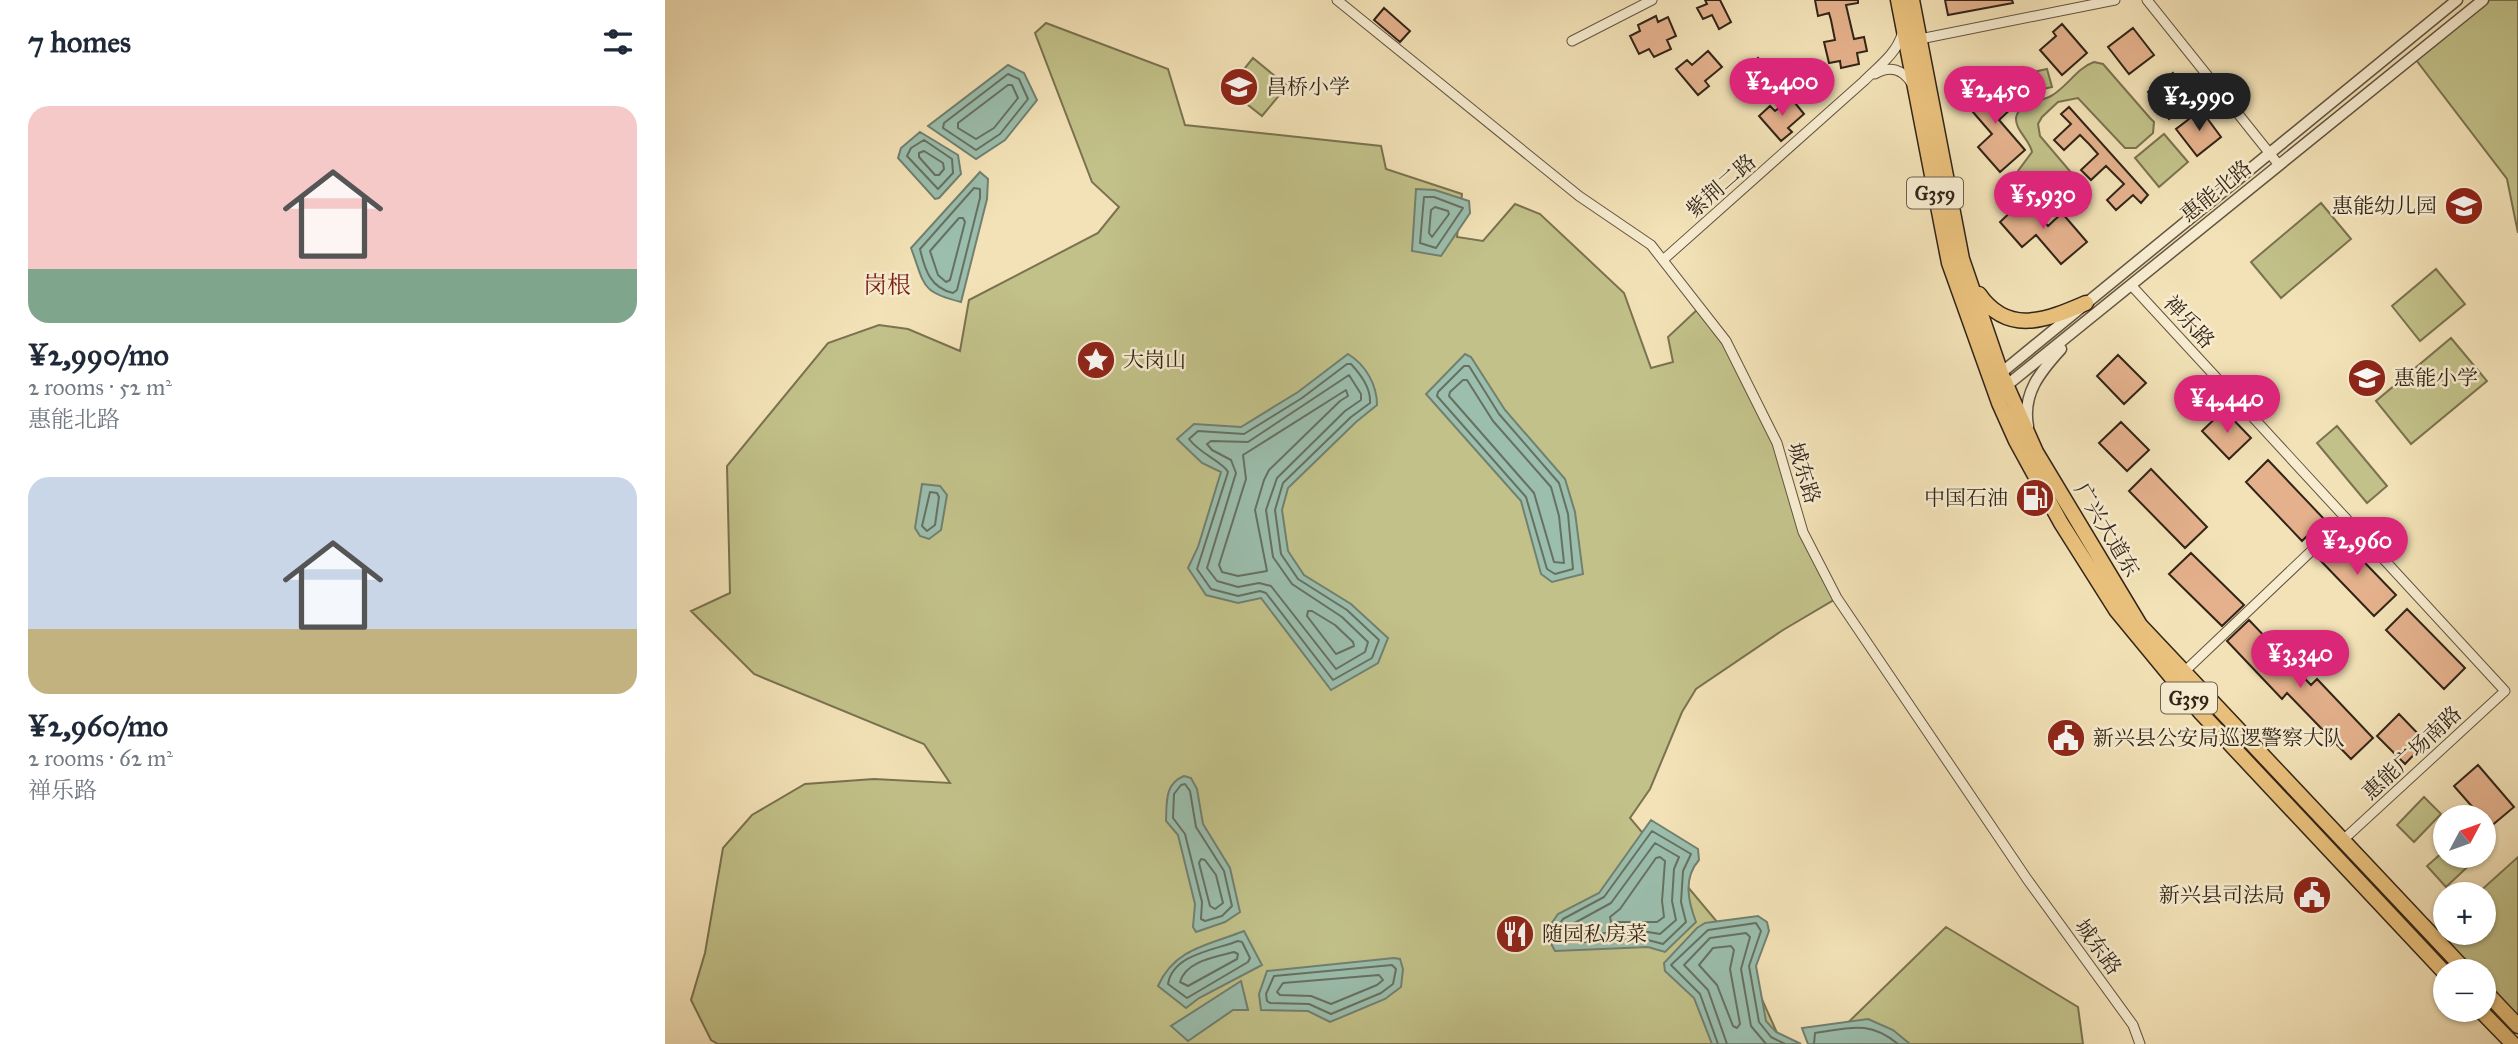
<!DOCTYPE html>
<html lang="en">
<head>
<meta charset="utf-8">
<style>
	body { margin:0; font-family:"IM FELL Great Primer","Noto Serif SC",serif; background:#f2f2f3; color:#1f2937; height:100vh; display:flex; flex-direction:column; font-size:26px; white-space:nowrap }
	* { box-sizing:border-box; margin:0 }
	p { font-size:23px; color:#747a83 }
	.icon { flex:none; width:38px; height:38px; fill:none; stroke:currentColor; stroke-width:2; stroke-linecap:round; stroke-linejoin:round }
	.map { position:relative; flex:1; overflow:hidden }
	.details { display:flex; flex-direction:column; background:#fff; width:665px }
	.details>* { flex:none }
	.needle { width:46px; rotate:49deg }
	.fabs { position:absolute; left:1768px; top:805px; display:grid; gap:14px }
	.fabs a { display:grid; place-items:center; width:63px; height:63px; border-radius:50%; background:#fff; box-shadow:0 2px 5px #0004; font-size:35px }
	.price { position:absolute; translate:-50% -60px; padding:0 16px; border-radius:24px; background:#db2777; color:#fff; font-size:23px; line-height:46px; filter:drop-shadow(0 2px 4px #0008) }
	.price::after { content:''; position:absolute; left:50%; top:42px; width:21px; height:16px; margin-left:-10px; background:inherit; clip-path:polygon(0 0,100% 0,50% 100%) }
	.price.active { background:#222; color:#fff }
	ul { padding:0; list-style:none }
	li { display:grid; align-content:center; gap:14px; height:371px; padding:0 28px }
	li span { display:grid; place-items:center; height:217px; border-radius:21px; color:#555 }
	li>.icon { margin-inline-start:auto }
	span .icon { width:126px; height:126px; fill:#fffc; stroke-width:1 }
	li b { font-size:30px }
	h2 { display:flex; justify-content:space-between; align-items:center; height:84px; padding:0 28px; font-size:30px }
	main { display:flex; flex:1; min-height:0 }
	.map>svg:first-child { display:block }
</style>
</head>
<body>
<main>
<section class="details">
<h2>7 homes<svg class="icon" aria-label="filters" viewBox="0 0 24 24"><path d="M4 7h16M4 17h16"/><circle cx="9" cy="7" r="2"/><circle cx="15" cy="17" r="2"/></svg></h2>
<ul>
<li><span style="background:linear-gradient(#f6c9c9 75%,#7fa58c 0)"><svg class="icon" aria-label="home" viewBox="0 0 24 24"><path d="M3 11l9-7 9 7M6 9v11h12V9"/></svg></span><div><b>¥2,990/mo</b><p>2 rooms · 52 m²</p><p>惠能北路</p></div></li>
<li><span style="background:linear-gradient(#c9d6e8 70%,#c2b280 0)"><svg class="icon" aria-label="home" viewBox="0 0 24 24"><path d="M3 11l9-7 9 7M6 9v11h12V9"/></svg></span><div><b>¥2,960/mo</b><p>2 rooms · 62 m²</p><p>禅乐路</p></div></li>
</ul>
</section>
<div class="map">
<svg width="1853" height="1044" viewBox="0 0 1853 1044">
	<rect width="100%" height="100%" fill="#f3e2b7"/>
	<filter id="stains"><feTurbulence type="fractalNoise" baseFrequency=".00286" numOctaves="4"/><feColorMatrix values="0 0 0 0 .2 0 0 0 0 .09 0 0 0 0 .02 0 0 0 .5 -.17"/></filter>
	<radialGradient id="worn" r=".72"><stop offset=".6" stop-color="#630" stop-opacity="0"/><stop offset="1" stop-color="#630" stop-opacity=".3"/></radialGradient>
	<path fill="#c2c189" stroke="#7a7250" stroke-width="2" d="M1818,0h35v233l-11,-54 -94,-123z
		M381,23l122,46 17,56 196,21 5,23 76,25 -5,43 26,4 32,-37 25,10 84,79 27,75 22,-6 -5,-25 32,-30 26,34 51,102 26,89 34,66 -54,32 -87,59 -14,23 -32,77 -20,29 109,130 43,96h-1064l-7,-4 -20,-40 14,-47 18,-105 29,-33 53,-31 69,-5 76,4 -26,-39 -170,-70 -63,-63 39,-18 -3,-127 101,-123 51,-18 29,4 52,22 9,-51 129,-67 21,-26 -27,-25 -57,-149z
		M588,58l34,28 -25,30 -34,-27z
		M1429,62l9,2 47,54 4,4 -1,11 -17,15h-11l-47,-50 -20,4 -16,15 -4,7 2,12 46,54 4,8 -4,10 -6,3 -16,-5 -19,4 -28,-31 1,-8 14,-19c-2,-12 -17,-22 -16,-34 2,-15 24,-16 35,-22 16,-9 26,-28 43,-34z
		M1382,69l5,18 -31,7 -5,-18z
		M1499,134l24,28 -29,25 -24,-29z
		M1656,203l30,36 -70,59 -30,-36z
		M1771,269l29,35 -45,37 -28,-35z
		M1786,338l36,43 -76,63 -35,-43z
		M1672,426l50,60 -20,17 -50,-60z
		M1759,797l17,17 -27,28 -17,-17z
		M1780,850v6h34l-33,31 -19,-21z
		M1853,857v172l-10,9 -25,-28v-39h-38l-25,-24 25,-23v9h38v-39h-6z
		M1281,927l132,80 5,37h-257z"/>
	<path fill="#9bbead" stroke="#718071" stroke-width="2" d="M343,65l16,8 13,27 -32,40 -29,19 -48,-33z
		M255,132l38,23 3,19 -22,24 -4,1 -37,-41 3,-10z
		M315,172l8,7 -1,20 -26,103c-41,-10 -36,-17 -50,-54z
		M751,189l19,1 34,11 1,12 -29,43 -29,-5z
		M683,354c18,11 29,31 29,51l-21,17 -68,66 -6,22 6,41 16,24 47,29 37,34 -10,25 -47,27 -70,-92 -23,5 -32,-8 -18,-27 10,-21 23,-75 -19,-9 -25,-24 17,-15 47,3 57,-35z
		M800,354l6,3 34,53 60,69 10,33 8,62 -31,8 -11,-8 -20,-73 -95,-107z
		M257,484l18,2 7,9 -6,35 -12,9 -9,-3 -5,-8z
		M519,776l7,2 6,11 6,35 27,44 10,44 -15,10 -29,10 -3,-5 2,-23 -17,-69 -12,-14c1,-18 -2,-37 18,-45z
		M986,820l47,29 1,11c-16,18 -11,41 -3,62l-31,30 -17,-5 -93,4 -7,-13 1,-11 9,-13 41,-21z
		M1093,916l9,6 2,9 -13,35 10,55 10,11 25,12h-89l-18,-46 -29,-27 -1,-8 33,-35 8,-5z
		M579,931l18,34 -63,33 -13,10 -28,-22c17,-38 51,-41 86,-55z
		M729,958l6,1 3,10 -2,18 -16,12 -55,23 -22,-11 -47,-1 -2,-16 8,-23z
		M576,981l7,29h-15l-45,31 -17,-15z
		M1203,1019l25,11 17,14h-102l-6,-16z"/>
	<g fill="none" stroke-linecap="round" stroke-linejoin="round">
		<path stroke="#667162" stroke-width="2" d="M343,74l11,5 9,20 -28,35 -24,16 -33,-22 1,-5z
			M343,85h4l6,13 -24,30 -18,11 -18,-11v-5z
			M259,140l28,19 1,14 -15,16 -31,-33 4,-8z
			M259,151l19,12 1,6 -5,6h-4l-16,-18v-4z
			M309,188l6,1v9l-23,92 -4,3c-22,-5 -28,-22 -33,-44z
			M759,197h10l29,11 -27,40 -16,-5z
			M770,207l13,4 1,3 -17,23 -3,-4 2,-23z
			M294,218h4l2,4 -15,58 -4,2 -8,-7 -8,-24z
			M682,364h4c10,11 20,24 19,39l-19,14 -68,66 -8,27 6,44 17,25 49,31 32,30 -7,18 -39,22 -67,-87 -6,-2 -22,5 -27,-7 -14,-20 31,-97c-5,-10 -28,-18 -39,-33l9,-8 46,3 58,-36z
			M799,366h5l30,48 60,69 9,31 5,55 -18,5 -8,-5 -21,-72 -89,-101 1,-4z
			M684,375l12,19v6l-16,11 -68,67 -11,32 7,47 19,27 50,33 26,25 -3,10 -29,17 -65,-83 -12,-3 -21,4 -21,-6 -10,-13 29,-95 -5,-13 -19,-10 -5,-6 4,-3 37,1z
			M798,380h4l26,41 58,66 8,29 5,47 -10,-1 -20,-69 -85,-97 1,-4z
			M681,390l2,6 -8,5 -71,69 -5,10 -9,30 12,61 -29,5 -16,-4 -3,-7 27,-86 -3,-24z
			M265,492l7,1 2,4 -4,28 -8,6 -5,-5z
			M643,611h4l23,14 18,17 1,4 -18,8 -29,-38z
			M520,784l5,7 6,36 28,44 8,35 -10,10 -17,5 -4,-2 1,-17 -17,-68 -12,-16 1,-24 7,-9z
			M987,831l39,23 -8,17 -2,31 5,20 -23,22 -15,-4 -89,3 -4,-13 8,-11 41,-22z
			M990,843l24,14 -5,12 -2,32 4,19 -16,14 -12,-2 -81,2 2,-8 42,-23z
			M995,857l5,4 -3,40 2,16 -7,5h-46l-1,-5 10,-8 36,-51z
			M536,859l4,1 11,15 7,28 -8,6 -5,-3 -11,-43z
			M573,941l4,1 8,16 -2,4 -61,36 -19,-14c5,-30 47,-34 70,-43z
			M1066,946l3,4 -4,19 10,55 -3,4 -4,-2 -16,-41 -18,-20 14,-17z
			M569,952l4,2 -1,5 -49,27 -8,-4c6,-21 35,-25 54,-30z
			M727,965l4,4 -3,15 -12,9 -50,21 -22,-10 -39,-1 -3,-2 -1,-7 8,-18z
			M714,975l4,5 -6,5 -46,19 -20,-8 -31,-1 -3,-3 6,-9z
			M1053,1044l-18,-50 -29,-29 37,-35 48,-7 5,8 -12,35 10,56 12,15 14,7
			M1062,1044l-19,-54 -24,-25 26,-27 36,-5 4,4 -9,32 10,57 15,18
			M1149,1044l1,-11c35,-5 54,-13 83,11"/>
	</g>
	<path fill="#e4b18c" stroke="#312418" stroke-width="2" d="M1040,0h15l11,22 -12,7 -7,-14 -9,4 -6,-11 10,-4z
		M1150,0h43v3l-12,2 8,34 10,-2 3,14 -10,2 2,11 -18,4 -1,-7 -11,2 -5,-21 11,-2 -4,-20 -2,-7 -11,3z
		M1280,0h67l1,3 -65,12z
		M719,8l26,23 -10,11 -26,-22z
		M991,16l2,6 10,-5 8,19 -9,4 4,9 -17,8 -5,-8 -10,5 -9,-18 10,-5 -2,-6z
		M1397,24l25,29 -25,22 -22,-25 16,-14 -3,-4z
		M1468,28l21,27 -25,19 -21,-27z
		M1043,51l14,16 -17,14 4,5 -11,9 -22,-26 11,-9 5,5z
		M1093,58l20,23 -9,7 -3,-4 -19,16 -12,-14 19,-16 -4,-5z
		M1508,73l20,27 -24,19 -21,-27z
		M1323,78l25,29 -14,13 26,30 -25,22 -22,-25 14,-13 -26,-30 16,-14 -3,-4z
		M1126,98l13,16 -16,14 4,4 -11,9 -22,-25 11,-10 5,5z
		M1404,107l79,88 -7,8 -8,-8 -17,15 -9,-10 17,-16 -18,-18 -15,14 -10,-10 17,-16 -9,-10 -9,-9 -16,15 -10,-10 17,-16 -10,-10z
		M1536,110l20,27 -24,19 -21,-27z
		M1357,196l26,30 14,-13 25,29 -26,22 -25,-29 -14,12 -22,-25 16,-15 -3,-3z
		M1453,355l28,28 -22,21 -27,-28z
		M1559,410l27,28 -22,21 -27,-28z
		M1456,422l28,28 -22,21 -28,-28z
		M1603,460l56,59 -22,22 -56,-59z
		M1486,469l56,58 -22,21 -56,-57z
		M1675,537l56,58 -22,21 -56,-58z
		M1526,553l53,52 -22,21 -53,-52z
		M1742,609l58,59 -21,21 -58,-59z
		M1584,620l62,65 6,-6 56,59 -22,21 -64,-66 -5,6 -55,-58z
		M1734,714l27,28 -21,22 -28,-28z
		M1813,765l36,42 -24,20 -36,-41z"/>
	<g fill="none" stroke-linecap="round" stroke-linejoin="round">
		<g stroke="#625440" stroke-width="11">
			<path id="minor" d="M672,0l242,196 72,49 75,96 51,102 26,89 34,66 190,281 106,146 7,19
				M1482,0l132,165
				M1255,39l195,-39
				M907,41l80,-41
				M1210,74c15,-9 28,-5 37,10
				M998,260l201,-179c14,-14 33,-28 38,-47
				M1466,285l374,406 -162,149
				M1519,672l162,-154"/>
		</g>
		<g stroke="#625440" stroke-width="13">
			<path id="tertiary" d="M1336,373l456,-373
				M1341,386l477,-386
				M1363,426c-6,-32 12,-54 33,-77"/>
		</g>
		<g stroke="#312418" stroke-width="17">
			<path id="trunk" d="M1233,0l51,263 50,140 17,38 45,82 55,87 85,103 244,260
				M1247,0l50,259 39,114 35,79 104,173 326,346
				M1314,294c29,42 68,26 107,9
				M1818,989l35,37
				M1815,1010l33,34"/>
		</g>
		<use href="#minor" stroke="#f7ecd0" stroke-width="9"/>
		<use href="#tertiary" stroke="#f7ecd0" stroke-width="10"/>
		<use href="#trunk" stroke="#eac17c" stroke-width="14"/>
	</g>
	<defs>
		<g id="school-disc" transform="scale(2.0125)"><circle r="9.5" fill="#8f2418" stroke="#f7ecd0"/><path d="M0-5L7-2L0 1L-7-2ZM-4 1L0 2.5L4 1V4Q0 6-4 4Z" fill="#fff"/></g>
		<g id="sight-disc" transform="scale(2.0125)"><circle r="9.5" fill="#8f2418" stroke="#f7ecd0"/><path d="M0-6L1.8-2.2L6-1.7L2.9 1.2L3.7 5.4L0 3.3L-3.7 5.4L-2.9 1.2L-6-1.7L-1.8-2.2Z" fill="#fff"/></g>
		<g id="fuel-disc" transform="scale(2.0125)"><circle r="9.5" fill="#8f2418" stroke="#f7ecd0"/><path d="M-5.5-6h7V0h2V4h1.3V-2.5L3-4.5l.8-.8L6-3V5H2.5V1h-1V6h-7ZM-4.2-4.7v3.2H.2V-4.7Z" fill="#fff"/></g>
		<g id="civic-disc" transform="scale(2.0125)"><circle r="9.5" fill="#8f2418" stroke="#f7ecd0"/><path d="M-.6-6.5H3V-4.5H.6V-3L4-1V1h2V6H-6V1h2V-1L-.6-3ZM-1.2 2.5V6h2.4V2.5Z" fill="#fff"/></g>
		<g id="restaurant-disc" transform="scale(2.0125)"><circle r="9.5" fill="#8f2418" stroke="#f7ecd0"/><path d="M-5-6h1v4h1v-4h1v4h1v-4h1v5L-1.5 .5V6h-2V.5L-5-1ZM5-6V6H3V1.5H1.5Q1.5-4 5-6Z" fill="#fff"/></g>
	</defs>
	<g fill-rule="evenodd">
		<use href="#school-disc" x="574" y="87"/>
		<use href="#school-disc" x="1799" y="206"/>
		<use href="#sight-disc" x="431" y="360"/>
		<use href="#school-disc" x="1702" y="378"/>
		<use href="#fuel-disc" x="1370" y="498"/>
		<use href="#civic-disc" x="1401" y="738"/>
		<use href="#civic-disc" x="1647" y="895"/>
		<use href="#restaurant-disc" x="850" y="934"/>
	</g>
	<g text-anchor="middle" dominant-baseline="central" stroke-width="5" stroke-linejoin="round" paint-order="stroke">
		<g fill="#f7ecd0" stroke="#6c604f" stroke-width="2">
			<rect x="1242" y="177.5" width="56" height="31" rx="5"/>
			<rect x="1496" y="682.5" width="56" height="31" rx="5"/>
		</g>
		<g font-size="19" font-weight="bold" fill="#312418">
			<text x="1270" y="193">G359</text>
			<text x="1524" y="698">G359</text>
		</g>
		<g font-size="21" fill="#312418" stroke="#f7ecd0" text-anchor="start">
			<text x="601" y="87">昌桥小学</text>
			<text x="1772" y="206" text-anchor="end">惠能幼儿园</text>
			<text x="458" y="360">大岗山</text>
			<text x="1729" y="378">惠能小学</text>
			<text x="1343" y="498" text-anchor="end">中国石油</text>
			<text x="1428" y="738">新兴县公安局巡逻警察大队</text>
			<text x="1620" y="895" text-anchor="end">新兴县司法局</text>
			<text x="877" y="934">随园私房菜</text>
		</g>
		<g font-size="21" fill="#312418" stroke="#f7ecd0">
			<text transform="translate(1056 186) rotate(-41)">紫荆二路</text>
			<text transform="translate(1551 191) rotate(-39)">惠能北路</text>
			<text transform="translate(1524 322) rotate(47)">禅乐路</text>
			<text transform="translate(1139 473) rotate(73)">城东路</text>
			<text transform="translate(1442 530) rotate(59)">广兴大道东</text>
			<text transform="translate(1747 753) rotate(-43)">惠能广场南路</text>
			<text transform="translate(1433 947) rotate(54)">城东路</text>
		</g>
		<g font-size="24" fill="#7a1f14" stroke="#f7ecd0">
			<text x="222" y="285">岗根</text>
		</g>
	</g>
	<rect width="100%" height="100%" filter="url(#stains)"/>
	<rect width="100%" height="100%" fill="url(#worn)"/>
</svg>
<div class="fabs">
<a><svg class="needle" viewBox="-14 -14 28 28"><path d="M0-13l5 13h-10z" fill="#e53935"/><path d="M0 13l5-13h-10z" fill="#747a83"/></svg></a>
<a>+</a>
<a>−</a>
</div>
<b class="price" style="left:1117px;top:118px">¥2,400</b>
<b class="price" style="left:1330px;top:126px">¥2,450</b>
<b class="price active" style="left:1534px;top:133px">¥2,990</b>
<b class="price" style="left:1378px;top:231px">¥5,930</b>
<b class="price" style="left:1562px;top:435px">¥4,440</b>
<b class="price" style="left:1692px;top:577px">¥2,960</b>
<b class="price" style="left:1635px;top:690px">¥3,340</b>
</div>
</main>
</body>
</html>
